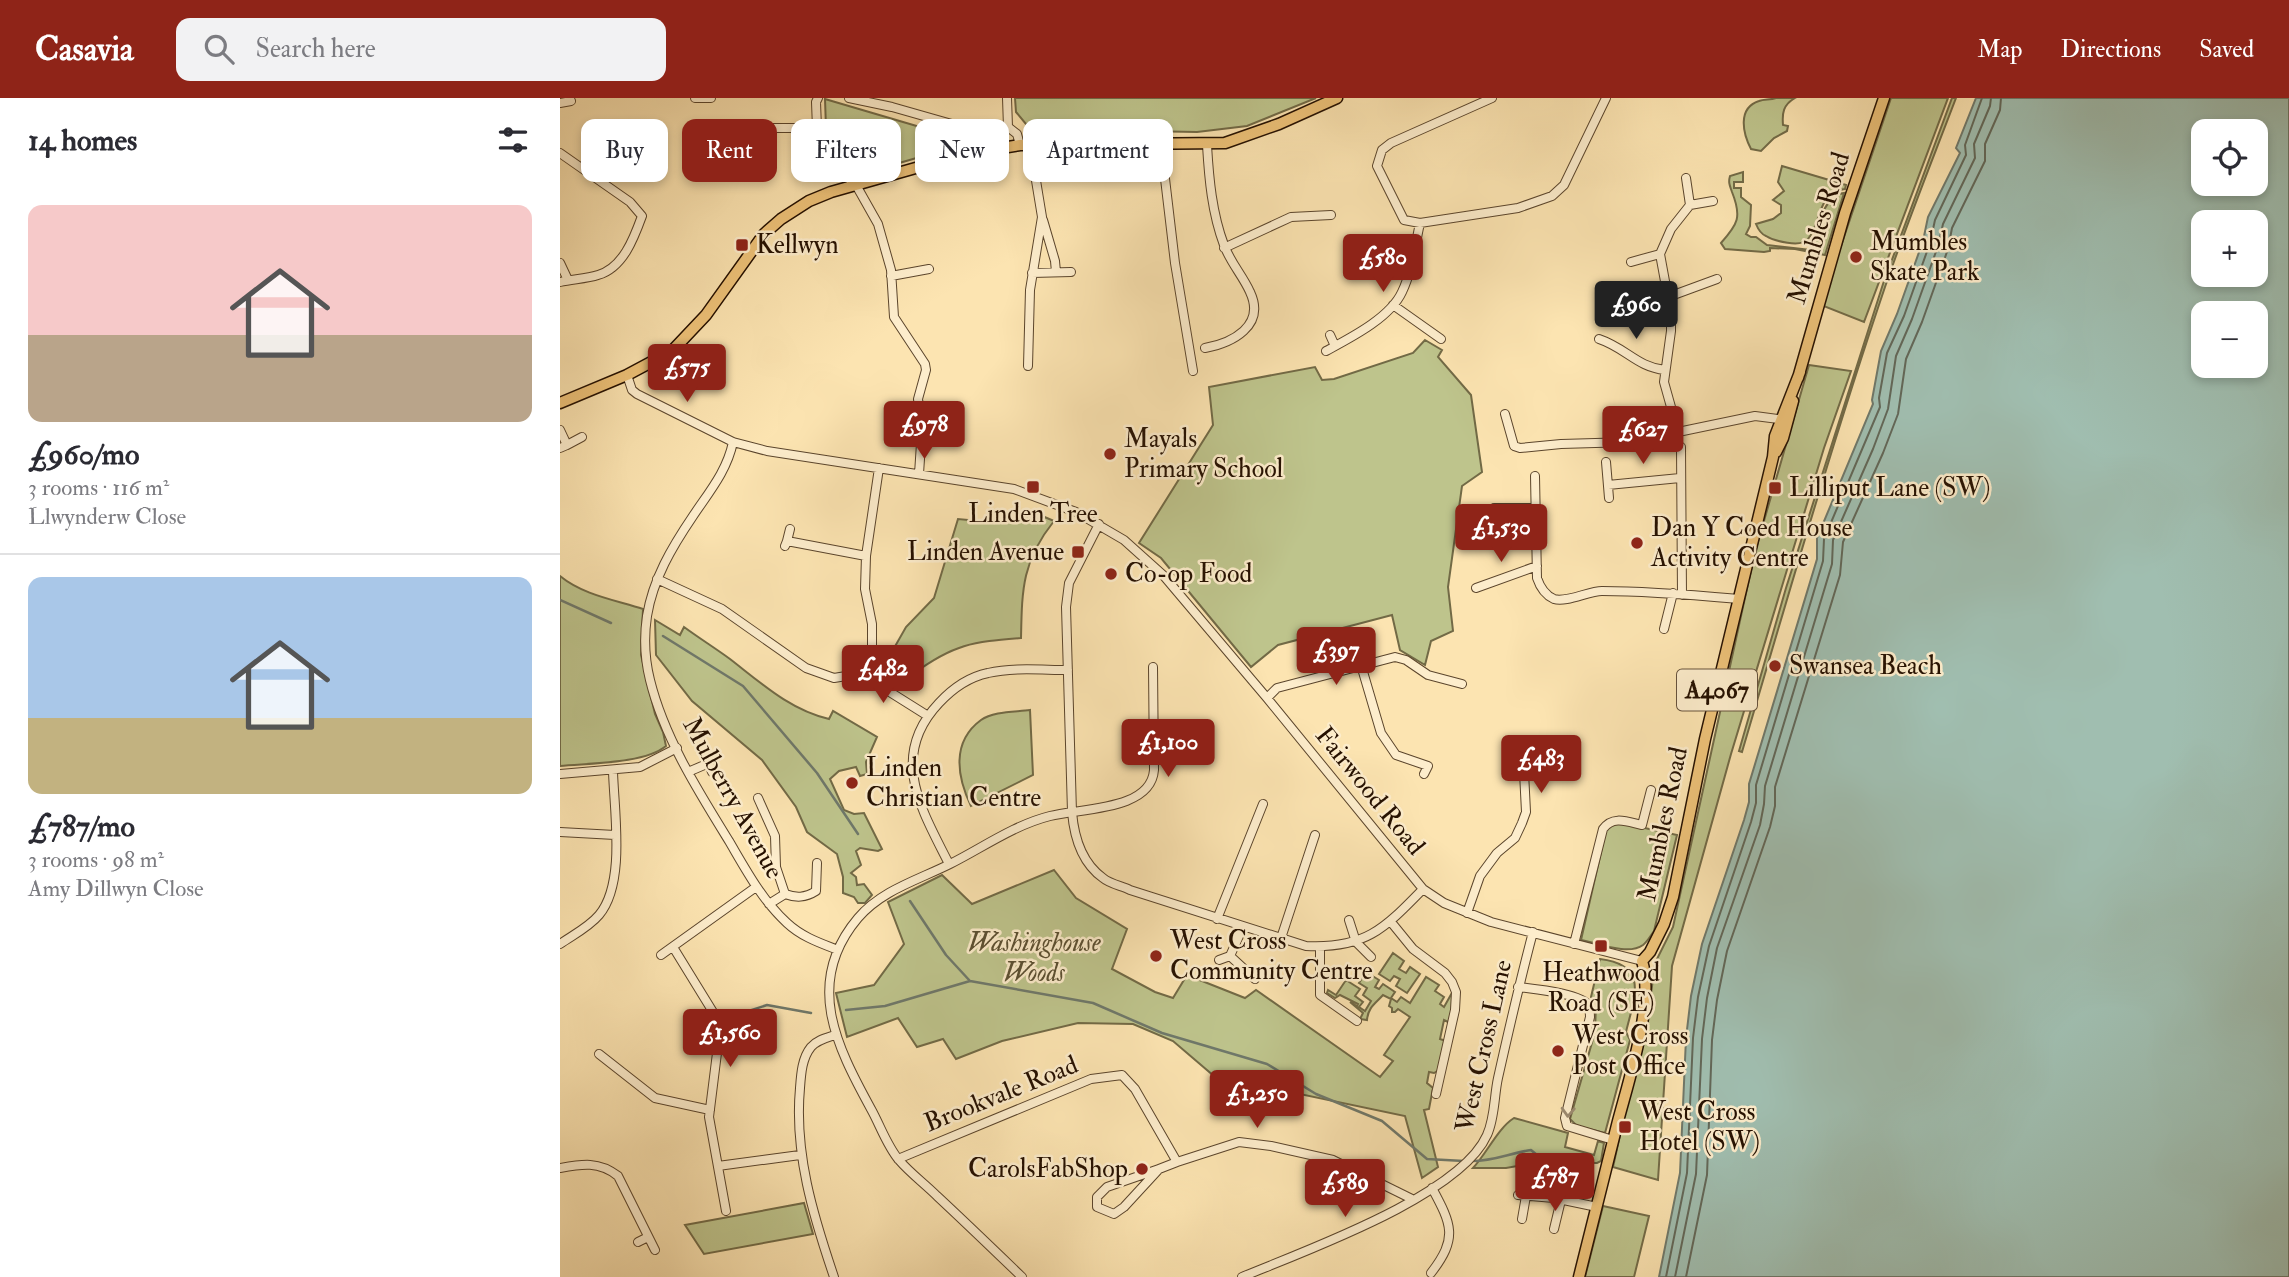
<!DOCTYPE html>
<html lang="en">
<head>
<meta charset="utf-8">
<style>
	body { margin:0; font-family:"IM FELL Double Pica",serif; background:#f2f2f3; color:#2b2b33; height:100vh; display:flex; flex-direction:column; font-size:26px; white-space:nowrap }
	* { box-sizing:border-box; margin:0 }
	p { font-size:23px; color:#7c7c81 }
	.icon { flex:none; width:38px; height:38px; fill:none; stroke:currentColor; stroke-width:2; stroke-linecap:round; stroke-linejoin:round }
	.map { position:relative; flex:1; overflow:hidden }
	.panel { display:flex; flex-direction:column; background:#fff; width:560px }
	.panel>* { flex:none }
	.hud { position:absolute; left:21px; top:21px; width:665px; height:63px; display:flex; gap:14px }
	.controls { position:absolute; left:1631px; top:21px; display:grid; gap:14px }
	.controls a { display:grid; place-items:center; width:77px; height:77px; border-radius:14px; background:#fff; box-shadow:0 4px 10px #0003; font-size:35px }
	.price { position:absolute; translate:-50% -60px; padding:0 16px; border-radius:7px; background:#8f2418; color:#fff; font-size:23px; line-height:46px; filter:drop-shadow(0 2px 4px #0008) }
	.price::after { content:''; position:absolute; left:50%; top:42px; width:21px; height:16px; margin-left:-10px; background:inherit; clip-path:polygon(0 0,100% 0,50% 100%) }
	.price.current { background:#222; color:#fff }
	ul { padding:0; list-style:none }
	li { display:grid; align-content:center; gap:14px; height:371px; padding:0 28px }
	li+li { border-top:2px solid #e1e1e2 }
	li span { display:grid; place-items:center; height:217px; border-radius:14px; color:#555 }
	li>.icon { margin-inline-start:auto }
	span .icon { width:126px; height:126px; fill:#fffc; stroke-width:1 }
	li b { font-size:30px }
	h2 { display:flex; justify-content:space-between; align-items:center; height:84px; padding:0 28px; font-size:30px }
	.pill { padding:0 24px; border-radius:14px; background:#fff; box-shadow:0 4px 10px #0003; font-size:24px; line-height:63px }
	.pill.current { background:#8f2418; color:#fff }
	header { display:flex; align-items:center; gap:42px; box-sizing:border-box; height:98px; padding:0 35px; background:#8f2418; color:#fff }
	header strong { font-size:33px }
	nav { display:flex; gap:38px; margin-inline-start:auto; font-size:24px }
	.search { width:490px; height:63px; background:#f2f2f3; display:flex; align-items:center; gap:18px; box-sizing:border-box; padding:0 24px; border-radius:14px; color:#7c7c81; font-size:26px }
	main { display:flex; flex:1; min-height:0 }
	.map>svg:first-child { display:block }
</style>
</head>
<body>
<header>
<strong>Casavia</strong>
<div class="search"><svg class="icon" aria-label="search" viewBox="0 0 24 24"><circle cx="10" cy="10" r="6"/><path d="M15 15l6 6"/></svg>Search here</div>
<nav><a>Map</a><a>Directions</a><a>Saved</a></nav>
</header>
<main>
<section class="panel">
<h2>14 homes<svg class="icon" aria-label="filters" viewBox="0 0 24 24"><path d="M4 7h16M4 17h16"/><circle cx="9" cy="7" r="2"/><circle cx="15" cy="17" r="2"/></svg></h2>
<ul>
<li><span style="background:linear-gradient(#f6c9c9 60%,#b9a48a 0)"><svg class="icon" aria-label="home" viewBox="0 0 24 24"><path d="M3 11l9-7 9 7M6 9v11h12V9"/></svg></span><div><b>£960/mo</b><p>3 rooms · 116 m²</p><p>Llwynderw Close</p></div></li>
<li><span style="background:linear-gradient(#a9c7e8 65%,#c2b280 0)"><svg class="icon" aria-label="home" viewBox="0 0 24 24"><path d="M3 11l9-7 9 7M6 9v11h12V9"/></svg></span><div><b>£787/mo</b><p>3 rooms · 98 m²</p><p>Amy Dillwyn Close</p></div></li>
</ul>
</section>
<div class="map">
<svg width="1729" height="1179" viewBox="0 0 1729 1179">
	<rect width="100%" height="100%" fill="#fce4b1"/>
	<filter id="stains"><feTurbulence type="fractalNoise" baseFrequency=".00286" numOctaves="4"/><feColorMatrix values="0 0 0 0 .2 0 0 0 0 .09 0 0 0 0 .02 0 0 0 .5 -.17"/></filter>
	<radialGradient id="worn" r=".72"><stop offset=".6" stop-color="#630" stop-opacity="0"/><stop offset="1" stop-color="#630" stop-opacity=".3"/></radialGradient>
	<path fill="#bec48c" stroke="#726a46" stroke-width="2" d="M455,0h301l-69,28 -50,6 -167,-3 -14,-17z
		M1216,0h19c-12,7 -13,15 -12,27l5,1 -1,5 -13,7 -13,13 -10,-2c-8,-15 -14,-41 8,-48 5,-2 11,-1 17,-3z
		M1331,0h57l-84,224 -43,-17z
		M1392,0h4c-24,63 -49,125 -71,189 -52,153 -97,309 -143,465l-3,-1 47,-163 97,-304z
		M265,1l146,43 -116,34 -29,-48z
		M1222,68l64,19 -1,4c-28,2 -24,36 -37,50 -7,9 -34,2 -42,-3 -5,-2 -8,-7 -10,-12l17,-5 8,-6v-8l-8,-5 11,-9 -6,-9z
		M1183,74v10h-9v6h7v9l10,8 -1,21 -4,8 5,3h5l11,8 44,5c6,-17 10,-54 33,-57l-19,62 -30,-6 -25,-1v3l-6,1 -39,-3 -4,-6c17,-19 21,-26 11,-51 -2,-6 -4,-9 -2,-16z
		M865,242l17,10 -4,7 33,38 11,77 -20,14 -14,101 5,44 -22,10 -6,24 -25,-15 -8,-35 -114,30 -27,22 -90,-109 -22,-15 74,-118 -4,-38 106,-20 7,13 12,-1 79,-26z
		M1249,267l42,6 -27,77 -93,306 -59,212 -14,214 -45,-13 38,-173 4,-31 18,-36 82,-375z
		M475,415l19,8c-32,40 -32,68 -33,117 -49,4 -67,6 -108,36l-28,-10 21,-37 28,-29 24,-79 43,4z
		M0,478c23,19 55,24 83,33l-2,46 14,59 8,18 3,14c-22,18 -77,17 -106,20z
		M95,522l25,15 4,-8c15,11 31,21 46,32 31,24 60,51 99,60l4,-8 44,26 -11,25 1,12 -7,2 -4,-9 -17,4 -9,8 14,31 10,4 10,-1 18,36 -4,2 -18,-3 -4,3 5,14 -10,8 5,4 1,8 7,-1 8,11 -7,8h-7l-4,-6 -11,-4v-16l-6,-23 -30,-22 -11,-25 -34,-47 -70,-59 -36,-46z
		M470,612l3,65 -62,31c-14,-29 -20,-64 10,-86 12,-9 34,-8 49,-10z
		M1057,724l60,13 -23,96c-3,4 -6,10 -11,14 -15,11 -45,-2 -62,-5l25,-110z
		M494,772l22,28 51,31 -15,40 43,23 18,6 14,-23 58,23 11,-8 124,87 13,-16 -9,-6 26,-38 -12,-8 -3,3h-3v-4l-3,-2 2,-7 -8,-4c-7,8 -15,12 -16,25l-7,-1 3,-6 -13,-11 7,4 1,-2 -18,-9 -5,3 -8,-5 1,-3 8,5 10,-15 14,9 -5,7 8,6 -4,5 6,4 6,-10 -8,-6 4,-7 -8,-5 7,-11 13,8 -4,7 4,2 4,-5 12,8 -4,6 6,4 4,-5 9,6 16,-26 13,8 -4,6 9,6 -4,7 4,3 9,-16 -2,29 -3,2 -4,-2 -4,19 6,2 -7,29 -5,3 -5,-1 -2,11 6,5 -4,21 -5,1 14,57 -16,11 -17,-62 -191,-40 -41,-35 -40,-17 -55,-1 -76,18 -46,18 -13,-20 -26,8 -19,-29 -51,19 -11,-44 38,-8 30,-41 -16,-42 54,-27 30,29z
		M833,855l11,8 -5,8 7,4 4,-6 10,7 -13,19 -11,-7 4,-7 -6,-3 -4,5 -11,-7z
		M1040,861c50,6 34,39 26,73l4,8 -25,93 -28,-7 -7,-7 25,-87 1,-29 -5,-6z
		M954,1020l54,15 -3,14 29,8 4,-14 6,2 -3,18 -4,2 -56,-1 -35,6h-33c14,-15 25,-40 41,-50z
		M244,1105l9,31 -109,20 -19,-29z
		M1043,1108l46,10 -15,61h-49z"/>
	<path fill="#a0beb0" stroke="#6f786a" stroke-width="2" fill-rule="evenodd" d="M1416,0h313v1179h-630l21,-104 6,-135 5,-42 11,-52 42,-124 5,-18v-18l68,-225v-21l56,-134 -1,-4 9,-49 16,-37 26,-73 5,-24 32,-64 -4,-5zM1643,33h53v53h-53zM1643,124h53v53h-53zM1643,215h53v53h-53z"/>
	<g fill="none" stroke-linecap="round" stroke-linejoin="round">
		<path stroke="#626758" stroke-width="2" d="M1106,1179l21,-104 6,-135 5,-41 11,-51 42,-124 5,-19v-18l67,-224 1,-22 56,-132 -1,-9 8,-45 17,-37 26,-73 5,-23 31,-65 -1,-10 17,-47
			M1115,1179l21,-103 6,-135 5,-41 10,-50 43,-123 4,-21 1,-18 67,-222 1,-24 40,-91 15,-40 8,-53 16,-37 26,-73 5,-22 32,-66 -1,-14 16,-38 1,-8
			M1126,1179l21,-102 5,-135 5,-40 10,-49 43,-124 5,-21v-19l65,-212 3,-33 40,-89 15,-39 8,-55 16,-37 26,-73 4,-21 33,-67v-17l15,-34 1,-12"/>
		<path stroke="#6f786a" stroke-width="2.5" d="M0,502l51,23
			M103,538l80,50 74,87 41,61
			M350,803l36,54 24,26
			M286,912l39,-4 85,-25 123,22 69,30 105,31 49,30 66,27 45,38 37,2
			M164,921l43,-14 44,8
			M910,1063c21,1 40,-8 61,-11l12,10"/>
		<g stroke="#5b452c" stroke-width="10">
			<path id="minor" d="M135,0h16
				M258,0l-2,4 1,26 27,40 9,18
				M289,0l43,9 102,29
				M447,0l1,29
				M932,0l-101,45 -9,7 -5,16 27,54 16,3 98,-15 34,-12 12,-11 42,-87
				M0,5l11,-2
				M193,30h64
				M434,40l5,-9 9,-2 9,7 3,11
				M601,47l14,118 18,108
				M0,55l70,49 12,14c-8,22 -19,52 -44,59 -12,4 -26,4 -38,7
				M296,87l22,39 13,46 3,47 31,47 1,6 -8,29 4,29 -3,46
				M1130,107l23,-4
				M483,122l12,41 1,11
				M664,150l67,-31 40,-2
				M1071,164l29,-8
				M0,165l8,17
				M472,175l39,-1
				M331,178l38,-7
				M1108,199l49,-18
				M833,207l48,34
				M770,237l5,11
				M1039,241c27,9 38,28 66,31
				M645,250c27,-5 61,-22 45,-56 -7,-16 -20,-30 -26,-47 -12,-32 -15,-66 -17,-100
				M766,253c24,-13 64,-33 76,-59 10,-21 13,-46 18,-69
				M468,268l2,-76 12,-73 -12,-73
				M67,277l5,15 5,4 96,48 34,9 247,38 62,23 48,28 39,35 104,123 156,191 21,14 47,19 151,39
				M945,316l9,32 6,2 41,-4 69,-2 125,-26 31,4
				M0,332l7,15 -7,3
				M1118,334l-14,-50 7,-51v-17l-11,-60 11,-25 19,-24 -4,-27
				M173,344c-6,29 -24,50 -40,74 -21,31 -40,63 -46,100 -3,20 -2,44 3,64 14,57 48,111 79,161 17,29 33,59 58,82 15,14 33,20 51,27
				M7,347l15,-8
				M1121,349l1,148
				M1046,364l3,36
				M975,378l2,102c3,9 8,17 17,21 12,4 35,-8 48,-8 46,0 91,4 137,8
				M1048,387l72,-7
				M934,410h42
				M539,426l-30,59 -3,24 6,205c2,24 10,51 31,66 7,6 19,8 27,12l176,56c59,3 78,-17 117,-57
				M227,443l3,-12
				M225,448l2,-5 79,15
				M97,481l65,30 84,59 28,10 12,-2 14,-7 12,-22v-23l-7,-35 1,-33 13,-88
				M916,490l61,-22
				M1104,531l9,-36
				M801,567l20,68 15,22 32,11 -4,8
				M300,571l6,8 62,39
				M707,600l10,-10 118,-31 11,3 22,15 34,9
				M147,661l5,13
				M128,674l21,-9
				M0,676l80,-7 37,-19
				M198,700l17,38 1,31 9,27
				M0,734l55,3
				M389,766c-27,-54 -61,-107 -10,-161 13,-14 30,-26 49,-30 25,-6 54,-3 80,-3
				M209,806l16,-10c11,4 20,4 31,-3l1,-28
				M907,815l13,-37 17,-23 18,-15 7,-15 4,-11 -2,-40 4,-15
				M657,821l46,-115
				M789,822l7,22 15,15
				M831,824l22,27 32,24 7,9 4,10 -1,18 -19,84
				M683,829l-13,29 25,23
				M721,840l34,-103
				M0,846c13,-9 29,-17 39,-29 27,-32 15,-104 14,-144
				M1014,846l29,-115c10,-14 25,-7 39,-4l9,-35
				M113,849l40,65 3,18 2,15 -9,72 17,94
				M760,849v48l37,26
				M101,857l95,-68
				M659,862l11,-4
				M958,889c15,2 63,6 71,19 1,4 1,7 1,11l-25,101 2,8 46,14
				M39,956l56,44 55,12
				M338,1061l193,-80 31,-4 13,14 42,73 62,-20 32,4 62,14 79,39
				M158,1068l82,-11
				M0,1070c22,-4 39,-7 58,8l37,74
				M599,1071l-52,18 -10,10v10l17,7 10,-7 35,-38 18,-7
				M958,1097l36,3 43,9
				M962,1121l4,-23
				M994,1131l7,-29
				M78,1144l10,-5
				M871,1175c27,-35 21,-48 1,-85
				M274,1179c-21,-62 -40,-124 -34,-189 1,-14 2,-30 11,-41 6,-7 15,-9 24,-12
				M462,1179c-28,-27 -56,-54 -85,-81 -12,-12 -27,-23 -38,-36 -12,-14 -19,-35 -28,-51 -35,-64 -67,-127 -13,-191 24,-28 60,-38 92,-54 32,-16 64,-39 100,-48 30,-8 101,-5 104,-46l-1,-103
				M682,1179c62,-26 218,-81 245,-142 8,-17 7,-39 11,-57 11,-49 22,-97 35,-146"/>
		</g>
		<g stroke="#251000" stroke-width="13">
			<path id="major" d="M1238,280l47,-165 39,-115
				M0,305l67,-28 45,-24 34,-36 58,-81 17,-15 28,-18 22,-9 134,-38 55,-9 205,-2 54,-19 58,-26
				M1216,354l7,-14 10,-37
				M1019,1179c13,-51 25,-101 38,-152 11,-43 38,-123 25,-164l8,-9 14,-28 9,-27 32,-158 68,-282 2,-21 25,-64"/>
		</g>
		<use href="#minor" stroke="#fdedcc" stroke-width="8"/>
		<use href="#major" stroke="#eec278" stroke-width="10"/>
	</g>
	<defs><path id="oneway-chevron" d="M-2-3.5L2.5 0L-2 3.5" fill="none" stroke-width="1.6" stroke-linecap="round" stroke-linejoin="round" transform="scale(1.75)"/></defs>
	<use stroke="#9c8a70" href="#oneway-chevron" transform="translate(1008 1014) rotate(93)"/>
	<g fill="#8f2418" stroke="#fdedcc" stroke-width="2.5">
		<rect x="175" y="140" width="14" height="14" rx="3.5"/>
		<circle cx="1296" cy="159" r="7"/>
		<circle cx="550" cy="356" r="7"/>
		<rect x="466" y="382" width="14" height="14" rx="3.5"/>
		<rect x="1208" y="383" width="14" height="14" rx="3.5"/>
		<circle cx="1077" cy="445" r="7"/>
		<rect x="511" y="447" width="14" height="14" rx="3.5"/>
		<circle cx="551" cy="476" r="7"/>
		<circle cx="1215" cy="568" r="7"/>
		<circle cx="292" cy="685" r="7"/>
		<rect x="1034" y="841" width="14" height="14" rx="3.5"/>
		<circle cx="596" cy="858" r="7"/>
		<circle cx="998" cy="953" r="7"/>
		<rect x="1058" y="1022" width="14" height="14" rx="3.5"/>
		<circle cx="582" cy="1071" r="7"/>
	</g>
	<g text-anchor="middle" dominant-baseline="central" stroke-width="5" stroke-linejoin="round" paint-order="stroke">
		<rect fill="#fdedcc" stroke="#66523d" stroke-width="2" x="1117" y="571.5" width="80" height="41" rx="5"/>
		<g font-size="24" font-weight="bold" fill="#251000">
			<text x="1157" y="592">A4067</text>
		</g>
		<g font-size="26" fill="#251000" stroke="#fdedcc">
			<text transform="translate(1259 130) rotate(-73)">Mumbles Road</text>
			<text transform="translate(810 693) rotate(51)">Fairwood Road</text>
			<text transform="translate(173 700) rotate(61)">Mulberry Avenue</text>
			<text transform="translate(1103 726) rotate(-78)">Mumbles Road</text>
			<text transform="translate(924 948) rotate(-77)">West Cross Lane</text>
			<text transform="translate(441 996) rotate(-22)">Brookvale Road</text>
		</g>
		<g font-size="26" fill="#251000" stroke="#fdedcc" text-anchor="start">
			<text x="1310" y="144">Mumbles<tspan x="1310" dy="30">Skate Park</tspan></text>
			<text x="196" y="147">Kellwyn</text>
			<text x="564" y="341">Mayals<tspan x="564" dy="30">Primary School</tspan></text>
			<text x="1229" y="390">Lilliput Lane (SW)</text>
			<text x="473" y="416" text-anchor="middle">Linden Tree</text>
			<text x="1091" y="430">Dan Y Coed House<tspan x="1091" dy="30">Activity Centre</tspan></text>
			<text x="504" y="454" text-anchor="end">Linden Avenue</text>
			<text x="565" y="476">Co-op Food</text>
			<text x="1229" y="568">Swansea Beach</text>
			<text x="306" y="670">Linden<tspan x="306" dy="30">Christian Centre</tspan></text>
			<text x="610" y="843">West Cross<tspan x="610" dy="30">Community Centre</tspan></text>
			<text x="1041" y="875" text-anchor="middle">Heathwood<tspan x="1041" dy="30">Road (SE)</tspan></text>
			<text x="1012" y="938">West Cross<tspan x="1012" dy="30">Post Office</tspan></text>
			<text x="1079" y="1014">West Cross<tspan x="1079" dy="30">Hotel (SW)</tspan></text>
			<text x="568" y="1071" text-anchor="end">CarolsFabShop</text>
		</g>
		<g font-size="26" font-style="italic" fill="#5b4f31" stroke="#fdedcc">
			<text x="474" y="845">Washinghouse<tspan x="474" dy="30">Woods</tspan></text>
		</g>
	</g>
	<rect width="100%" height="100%" filter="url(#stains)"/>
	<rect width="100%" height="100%" fill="url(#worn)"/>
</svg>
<div class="controls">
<a><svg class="icon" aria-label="locate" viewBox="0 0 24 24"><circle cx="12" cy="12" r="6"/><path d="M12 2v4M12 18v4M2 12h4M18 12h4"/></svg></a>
<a>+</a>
<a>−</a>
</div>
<b class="price" style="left:823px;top:196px">£580</b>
<b class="price current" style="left:1076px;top:243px">£960</b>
<b class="price" style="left:127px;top:306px">£575</b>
<b class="price" style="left:364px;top:363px">£978</b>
<b class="price" style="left:1083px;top:368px">£627</b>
<b class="price" style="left:941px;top:466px">£1,530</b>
<b class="price" style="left:776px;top:589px">£397</b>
<b class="price" style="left:323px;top:607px">£482</b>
<b class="price" style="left:608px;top:681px">£1,100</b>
<b class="price" style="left:981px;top:697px">£483</b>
<b class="price" style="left:170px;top:971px">£1,560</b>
<b class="price" style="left:697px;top:1032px">£1,250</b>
<b class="price" style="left:995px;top:1115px">£787</b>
<b class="price" style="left:785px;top:1121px">£589</b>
<div class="hud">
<a class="pill">Buy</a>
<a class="pill current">Rent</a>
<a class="pill">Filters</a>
<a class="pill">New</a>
<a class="pill">Apartment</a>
</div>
</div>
</main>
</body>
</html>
